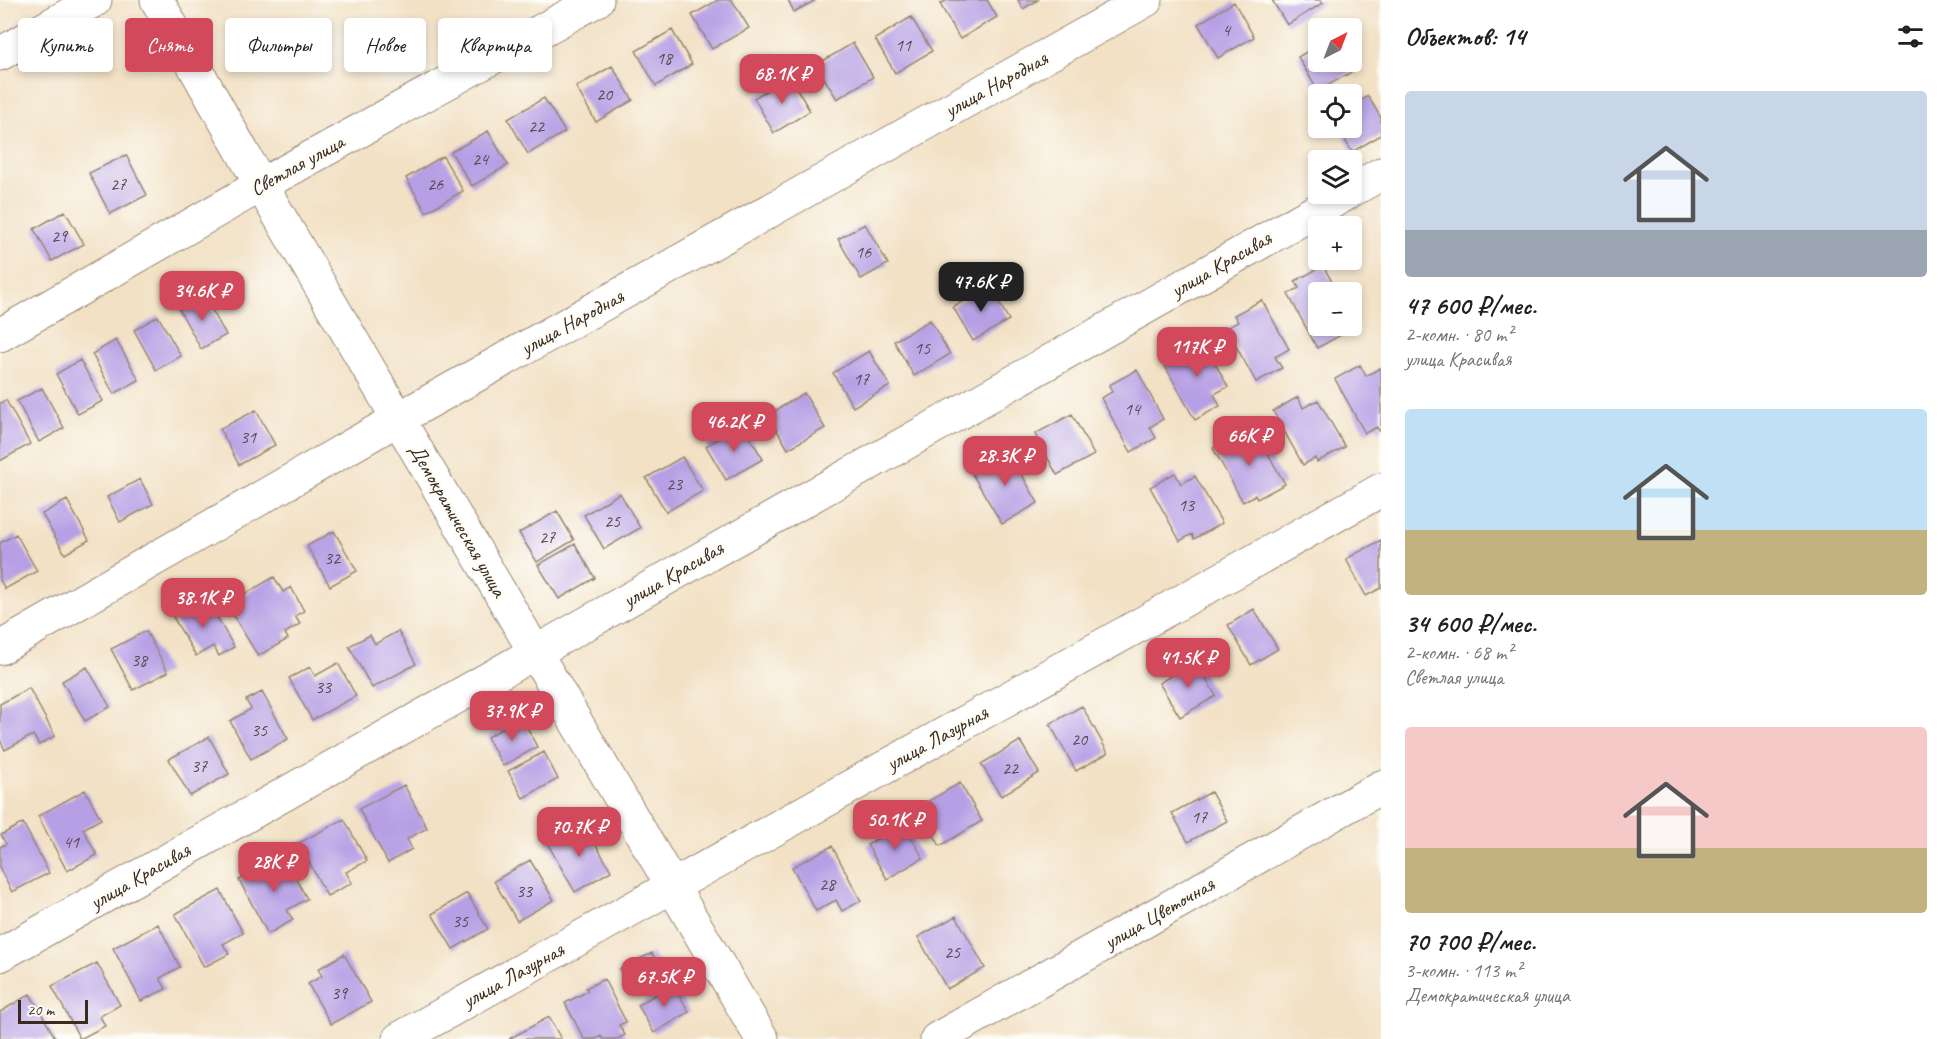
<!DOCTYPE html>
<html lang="ru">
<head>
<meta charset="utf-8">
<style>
	body { margin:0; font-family:Caveat,sans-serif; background:#f6f6f6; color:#202124; height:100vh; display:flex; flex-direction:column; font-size:22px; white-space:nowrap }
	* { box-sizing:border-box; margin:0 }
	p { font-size:20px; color:#757577 }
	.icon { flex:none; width:33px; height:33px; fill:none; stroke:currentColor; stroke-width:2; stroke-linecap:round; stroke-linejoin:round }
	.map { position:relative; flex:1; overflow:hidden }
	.details { display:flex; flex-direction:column; background:#fff; width:570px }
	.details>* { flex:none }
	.banner { position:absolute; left:18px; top:18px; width:570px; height:54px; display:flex; gap:12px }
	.needle { width:39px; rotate:42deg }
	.buttons { position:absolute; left:1308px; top:18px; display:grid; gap:12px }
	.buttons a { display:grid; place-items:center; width:54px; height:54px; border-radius:6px; background:#fff; box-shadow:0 3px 9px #0003; font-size:30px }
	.scale { position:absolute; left:18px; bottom:15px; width:70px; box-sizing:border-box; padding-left:6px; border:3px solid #3b2a1e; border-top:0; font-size:16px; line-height:21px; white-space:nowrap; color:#3b2a1e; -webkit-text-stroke:4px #fdfcf7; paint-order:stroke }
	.price { position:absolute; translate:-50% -51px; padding:0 14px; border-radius:12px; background:#d1495b; color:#fff; font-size:20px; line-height:39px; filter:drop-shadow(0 2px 3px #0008) }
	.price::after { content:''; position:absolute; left:50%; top:36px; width:18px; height:14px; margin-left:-9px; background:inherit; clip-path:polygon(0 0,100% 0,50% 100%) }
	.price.current { background:#222; color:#fff }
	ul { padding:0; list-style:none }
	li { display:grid; align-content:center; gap:12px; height:318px; padding:0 24px }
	li span { display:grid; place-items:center; height:186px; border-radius:6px; color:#555 }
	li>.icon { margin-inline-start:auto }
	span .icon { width:108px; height:108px; fill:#fffc; stroke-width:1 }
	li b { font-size:26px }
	h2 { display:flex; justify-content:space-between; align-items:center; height:72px; padding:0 24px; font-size:26px }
	.tag { padding:0 21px; border-radius:6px; background:#fff; box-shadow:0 3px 9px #0003; font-size:21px; line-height:54px }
	.tag.current { background:#d1495b; color:#fff }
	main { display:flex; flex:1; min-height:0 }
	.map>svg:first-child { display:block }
</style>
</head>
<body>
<main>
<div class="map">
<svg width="1381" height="1039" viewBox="0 0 1381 1039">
	<rect width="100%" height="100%" fill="#fdfcf7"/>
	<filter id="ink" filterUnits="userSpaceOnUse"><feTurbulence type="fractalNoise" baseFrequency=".0167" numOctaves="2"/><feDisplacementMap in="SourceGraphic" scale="12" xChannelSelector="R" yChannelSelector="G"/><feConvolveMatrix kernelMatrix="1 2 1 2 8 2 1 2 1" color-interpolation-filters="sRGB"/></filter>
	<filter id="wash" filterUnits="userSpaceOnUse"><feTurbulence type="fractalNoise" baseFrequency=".008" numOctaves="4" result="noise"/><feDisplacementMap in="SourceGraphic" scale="24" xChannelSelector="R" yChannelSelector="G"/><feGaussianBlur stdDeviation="1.35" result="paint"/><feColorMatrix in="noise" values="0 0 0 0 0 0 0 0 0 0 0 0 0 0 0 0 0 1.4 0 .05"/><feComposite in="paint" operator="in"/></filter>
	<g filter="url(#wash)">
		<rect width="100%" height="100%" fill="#f2e1c5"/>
		<g id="blocks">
			<path fill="#b69fe5" d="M718,0h14l17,28 -37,21 -20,-34z
				M788,0h28l-22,12z
				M947,0h40l10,17 -37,22 -20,-35z
				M1018,0h20l-15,9z
				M1272,0h49l2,3 -36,22z
				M1234,2l20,35 -36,21 -20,-34z
				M911,17l21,34 -37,22 -20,-34z
				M672,30l20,34 -36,22 -20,-35z
				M853,43l20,34 -36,22 -21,-34z
				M1318,45v17h32l5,8 -37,21 -20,-34z
				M612,66l21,34 -37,22 -20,-35z
				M790,77l20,34 -36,22 -20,-35z
				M1368,96l13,22v17l-29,17 -14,-24h14v-22z
				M544,98l21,34 -37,22 -20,-35z
				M488,131l20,34 -36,21 -21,-34z
				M126,155l21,40 -37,19 -21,-41z
				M443,156l20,35 -37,21 -20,-34z
				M65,211l19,33 -32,17 -18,-32z
				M865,224l23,40 -27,15 -23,-40z
				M1323,266l15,26h-20v34h20l5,8 -26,14 -29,-54 11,-6 -4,-7z
				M989,285l20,35 -36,21 -20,-34z
				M204,296l22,39 -25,14 -22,-40z
				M1262,300l27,49 -14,8 7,11 -26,14 -30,-54 12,-6 -4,-7z
				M158,316l23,40 -25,14 -22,-40z
				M930,320l20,34 -36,22 -20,-35z
				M1201,338l27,49 -14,7 6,12 -25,14 -30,-54 12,-6 -4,-7z
				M116,340l23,40 -25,14 -22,-40z
				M869,351l21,35 -37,21 -20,-34z
				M80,360l23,41 -25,13 -22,-40z
				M1360,365l6,11 14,-8 1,1v61l-2,1 -2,-4 -12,6 -30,-54z
				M1137,370l26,49 -13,8 6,11 -25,14 -30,-54 11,-6 -3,-7z
				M42,388l22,40 -25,14 -22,-41z
				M804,393l21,35 -37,21 -20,-34z
				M1298,397l5,11 15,-8 27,47 -28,15 -2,-4 -12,7 -30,-54z
				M6,400l24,44 -30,17v-58z
				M256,410l19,35 -36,20 -19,-36z
				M1072,414l22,41 -37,20 -22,-41z
				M742,425l21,34 -37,21 -20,-34z
				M1238,434l6,10 14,-8 27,48 -28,15 -2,-4 -12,7 -30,-54z
				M1008,451l30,52 -36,21 -31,-52z
				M682,457l21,34 -37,21 -20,-34z
				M1175,473l6,11 14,-8 27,47 -28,16 -2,-5 -12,7 -30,-54z
				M140,479l13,25 -33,18 -13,-25z
				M620,493l20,35 -36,21 -20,-34z
				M67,500l22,40 -24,14 -23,-40z
				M557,511l17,29 -37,22 -18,-29z
				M334,531l23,40 -27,15 -23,-40z
				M16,534l21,37 -32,18 -5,-9v-37z
				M1381,540v48l-15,8 -20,-37z
				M575,544l20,34 -36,21 -21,-34z
				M274,577l9,15 8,-5 13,24 -9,5 5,8 -15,9 3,6 -30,17 -28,-46 13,-8 -3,-5z
				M206,598l28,49 -15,9 -6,-10 -17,10 -23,-39z
				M1254,609l24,40 -27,16 -23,-40z
				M146,631l22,41 -35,18 -22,-41z
				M398,631l18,33 -44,24 -23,-42 21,-11 5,9z
				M1196,661l20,35 -36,21 -21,-34z
				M338,663l18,33 -44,24 -23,-42 21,-11 5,9z
				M87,667l23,40 -25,14 -23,-40z
				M29,688l26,48 -16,9 -6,-10 -28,15 -5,-10v-36z
				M262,692l26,47 -37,20 -21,-38 21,-12 -5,-9z
				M1082,706l26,47 -32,18 -26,-47z
				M522,718l15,29 -34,19 -16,-29z
				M209,737l20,37 -39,22 -21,-37z
				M1020,741l19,32 -38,23 -20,-32z
				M544,752l14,27 -35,19 -15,-27z
				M960,783l22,38 -42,25 -22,-39z
				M404,785l23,43 -20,11 5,10 -24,14 -29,-54z
				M85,790l16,29 -18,10 14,26 -30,16 -29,-55z
				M1211,792l16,29 -39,21 -16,-29z
				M344,819l23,42 -21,11 6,11 -25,13 -28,-53z
				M23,823l26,50 -37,19 -12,-23v-22l6,-3 -5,-9z
				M903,823l20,35 -36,21 -20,-34z
				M567,829l5,9 15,-9 24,42 -36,21 -29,-51z
				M832,846l29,55 -19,10 -6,-11 -20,11 -24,-44z
				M284,856l23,43 -20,11 6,10 -25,14 -29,-54z
				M530,860l24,40 -37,21 -23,-40z
				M220,890l23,43 -20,11 6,10 -25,13 -29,-53z
				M467,893l21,36 -35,20 -21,-35z
				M956,916l29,52 -38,21 -29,-52z
				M158,924l22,43 -20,11 6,11 -25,12 -28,-53z
				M652,953l12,22 -33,16 -12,-22z
				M344,954l27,48 -40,22 -23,-40 14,-8 -4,-7z
				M97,963l23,42 -20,11 5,10 -25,13 -28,-53z
				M604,979l22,43 -7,3 6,10 -8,4h-14l-2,-3 -5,3h-12l-19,-36 23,-12 -2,-3z
				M673,984l16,28 -35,21 -16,-28z
				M30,994l26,45h-56v-27z
				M549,1017l12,22h-52z"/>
		</g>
	</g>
	<g filter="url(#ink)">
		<use href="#blocks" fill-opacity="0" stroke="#968672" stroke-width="1.5"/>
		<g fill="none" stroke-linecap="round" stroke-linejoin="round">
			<g stroke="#968672" stroke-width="35">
				<path id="minor" d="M157,0l104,185 501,854
					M0,54l95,-54
					M1352,190l29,-16
					M0,335l261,-150 336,-185
					M0,648l398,-229 748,-419
					M0,955l1346,-761
					M399,1039l982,-549
					M937,1039l444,-252"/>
			</g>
			<use href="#minor" stroke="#fff" stroke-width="33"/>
		</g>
	</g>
	<g text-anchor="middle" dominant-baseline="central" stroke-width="6" stroke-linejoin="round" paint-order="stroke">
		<g font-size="18" fill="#5a4750">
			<text x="1226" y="30">4</text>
			<text x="903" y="45">11</text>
			<text x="664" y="58">18</text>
			<text x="604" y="94">20</text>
			<text x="536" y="126">22</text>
			<text x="480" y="159">24</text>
			<text x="118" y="184">27</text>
			<text x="435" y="184">26</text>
			<text x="59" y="236">29</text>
			<text x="863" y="252">16</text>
			<text x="922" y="348">15</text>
			<text x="861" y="379">17</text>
			<text x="1132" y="409">14</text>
			<text x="248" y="437">31</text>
			<text x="674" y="484">23</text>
			<text x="1186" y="505">13</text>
			<text x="612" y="521">25</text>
			<text x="547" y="537">27</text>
			<text x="332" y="558">32</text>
			<text x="139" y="660">38</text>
			<text x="323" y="687">33</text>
			<text x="259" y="730">35</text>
			<text x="1079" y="739">20</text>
			<text x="199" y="766">37</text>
			<text x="1010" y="768">22</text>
			<text x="1199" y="817">17</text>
			<text x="71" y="842">41</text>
			<text x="827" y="884">28</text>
			<text x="524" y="891">33</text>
			<text x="460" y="921">35</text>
			<text x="952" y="952">25</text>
			<text x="339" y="993">39</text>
		</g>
		<g font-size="21" fill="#3b2a1e" stroke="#fdfcf7">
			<text transform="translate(996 84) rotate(-29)">улица Народная</text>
			<text transform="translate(297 165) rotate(-29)">Светлая улица</text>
			<text transform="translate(1221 264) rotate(-30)">улица Красивая</text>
			<text transform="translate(572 322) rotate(-29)">улица Народная</text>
			<text transform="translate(458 520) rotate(60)">Демократическая улица</text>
			<text transform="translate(673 574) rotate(-30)">улица Красивая</text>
			<text transform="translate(937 738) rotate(-29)">улица Лазурная</text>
			<text transform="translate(140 876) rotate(-30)">улица Красивая</text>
			<text transform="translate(1159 913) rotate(-30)">улица Цветочная</text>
			<text transform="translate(513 975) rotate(-29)">улица Лазурная</text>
		</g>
	</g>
</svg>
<div class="buttons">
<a><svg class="needle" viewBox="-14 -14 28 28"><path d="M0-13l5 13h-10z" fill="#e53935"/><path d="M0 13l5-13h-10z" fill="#757577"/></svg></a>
<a><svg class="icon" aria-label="locate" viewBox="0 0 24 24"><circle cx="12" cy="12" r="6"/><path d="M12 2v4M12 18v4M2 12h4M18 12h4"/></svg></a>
<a><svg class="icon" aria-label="layers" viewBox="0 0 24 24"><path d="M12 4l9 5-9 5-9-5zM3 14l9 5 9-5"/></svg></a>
<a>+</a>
<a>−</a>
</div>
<div class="scale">20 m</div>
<b class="price" style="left:782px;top:105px">68.1K ₽</b>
<b class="price current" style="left:981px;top:313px">47.6K ₽</b>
<b class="price" style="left:202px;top:322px">34.6K ₽</b>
<b class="price" style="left:1197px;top:378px">117K ₽</b>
<b class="price" style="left:734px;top:453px">46.2K ₽</b>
<b class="price" style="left:1249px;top:467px">66K ₽</b>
<b class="price" style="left:1005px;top:487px">28.3K ₽</b>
<b class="price" style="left:203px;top:629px">38.1K ₽</b>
<b class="price" style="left:1188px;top:689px">41.5K ₽</b>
<b class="price" style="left:512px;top:742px">37.9K ₽</b>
<b class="price" style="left:895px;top:851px">50.1K ₽</b>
<b class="price" style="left:579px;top:858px">70.7K ₽</b>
<b class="price" style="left:274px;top:893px">28K ₽</b>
<b class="price" style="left:664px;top:1008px">67.5K ₽</b>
<div class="banner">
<a class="tag">Купить</a>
<a class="tag current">Снять</a>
<a class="tag">Фильтры</a>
<a class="tag">Новое</a>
<a class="tag">Квартира</a>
</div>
</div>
<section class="details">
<h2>Объектов: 14<svg class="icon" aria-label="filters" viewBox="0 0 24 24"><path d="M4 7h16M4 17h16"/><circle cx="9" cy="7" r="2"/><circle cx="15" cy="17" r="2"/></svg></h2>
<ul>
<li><span style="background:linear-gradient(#c9d6e8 75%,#9aa5b1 0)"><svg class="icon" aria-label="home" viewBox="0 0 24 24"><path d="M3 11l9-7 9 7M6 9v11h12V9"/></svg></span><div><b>47 600 ₽/мес.</b><p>2-комн. · 80 m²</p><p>улица Красивая</p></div></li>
<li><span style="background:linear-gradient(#bfe0f5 65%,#c2b280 0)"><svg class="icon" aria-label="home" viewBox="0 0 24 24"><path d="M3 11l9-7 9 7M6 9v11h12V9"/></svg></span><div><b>34 600 ₽/мес.</b><p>2-комн. · 68 m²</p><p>Светлая улица</p></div></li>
<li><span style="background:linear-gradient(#f6c9c9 65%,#c2b280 0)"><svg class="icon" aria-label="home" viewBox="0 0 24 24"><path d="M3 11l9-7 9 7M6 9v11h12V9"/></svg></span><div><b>70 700 ₽/мес.</b><p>3-комн. · 113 m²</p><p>Демократическая улица</p></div></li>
</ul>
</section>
</main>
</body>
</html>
